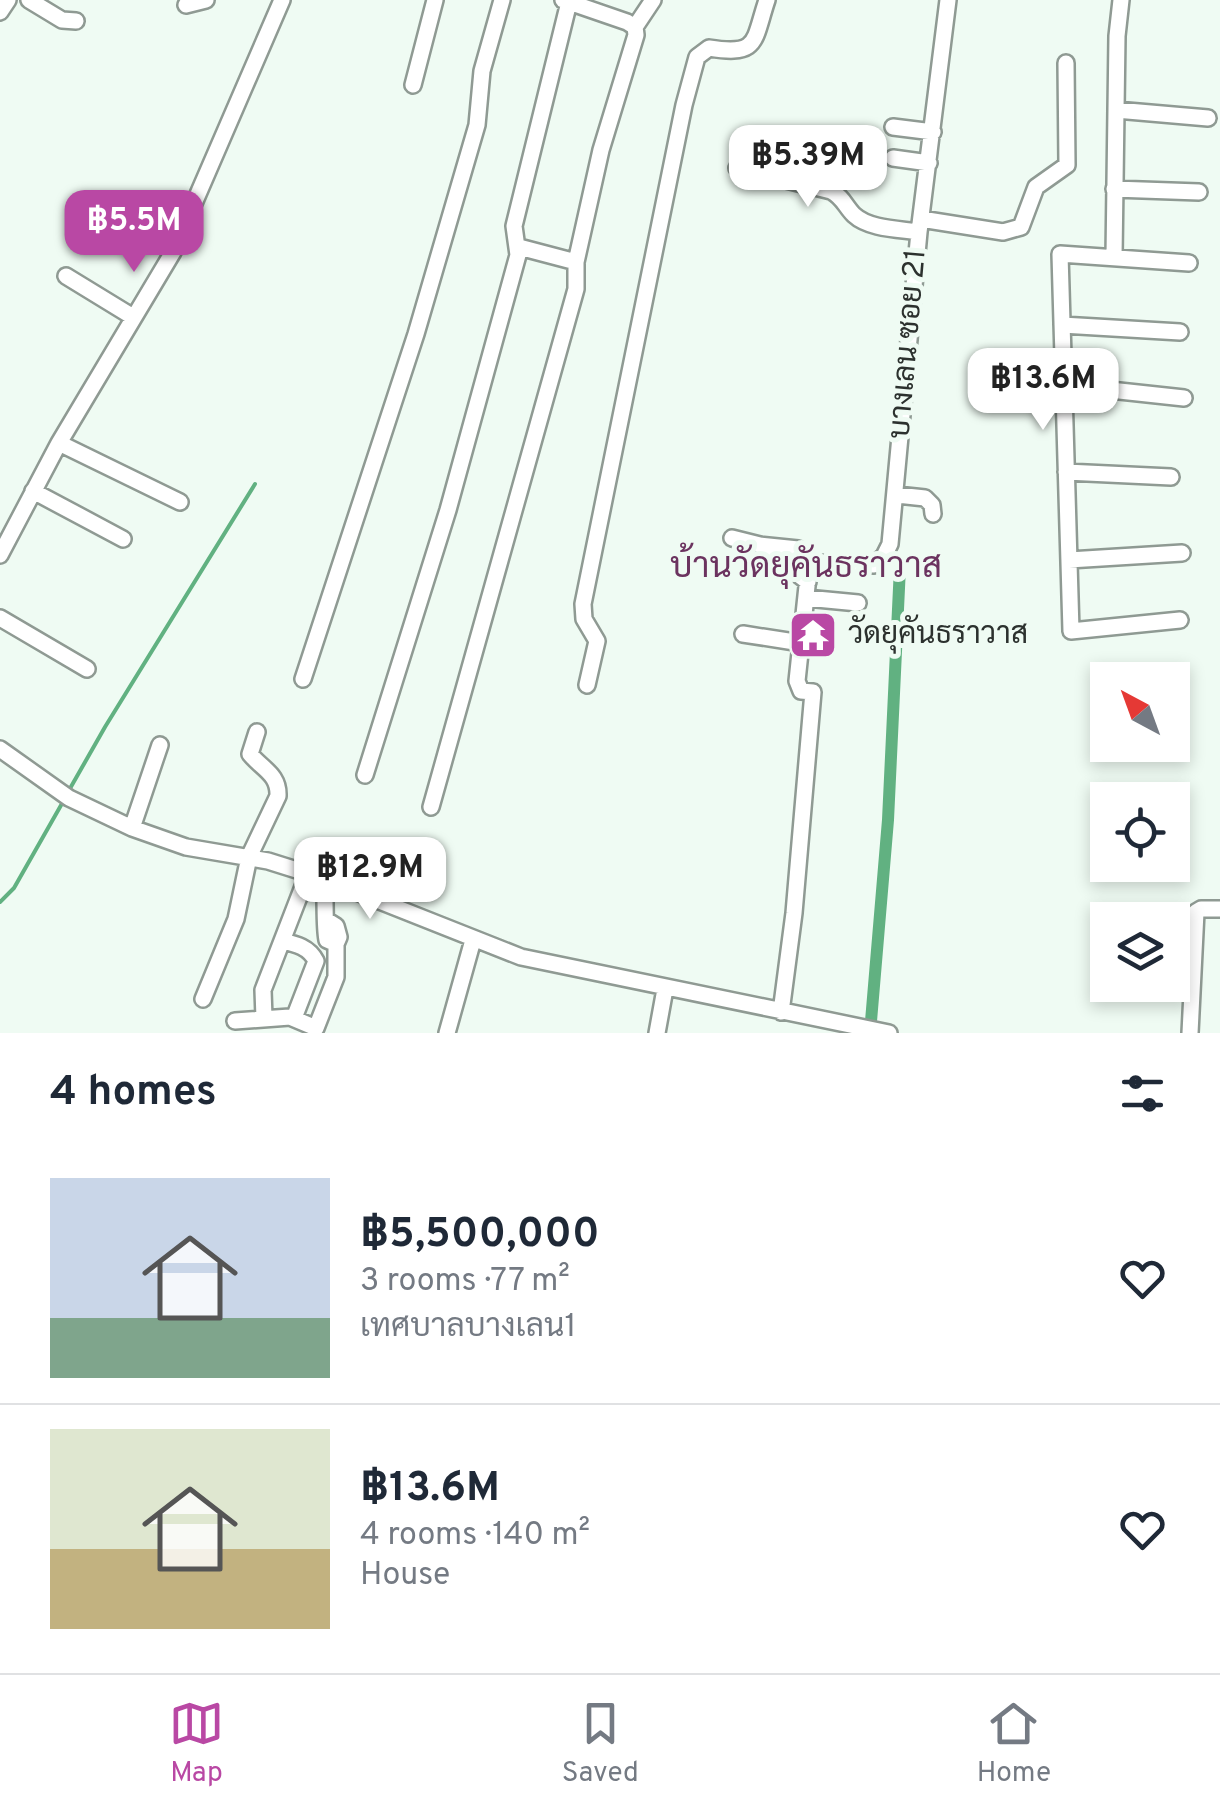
<!DOCTYPE html>
<html lang="en">
<head>
<meta charset="utf-8">
<style>
	body { margin:0; font-family:Overpass,Sarabun,sans-serif; background:#f2f2f3; color:#1f2937; height:100vh; display:flex; flex-direction:column; font-size:38px; white-space:nowrap }
	* { box-sizing:border-box; margin:0 }
	p { font-size:32px; color:#747a83 }
	.icon { flex:none; width:55px; height:55px; fill:none; stroke:currentColor; stroke-width:2; stroke-linecap:round; stroke-linejoin:round }
	.map { position:relative; height:1033px; overflow:hidden }
	.sheet { display:flex; flex-direction:column; background:#fff; flex:1 }
	.sheet>* { flex:none }
	.needle { width:65px; rotate:319deg }
	.buttons { position:absolute; left:1090px; top:662px; display:grid; gap:20px }
	.buttons a { display:grid; place-items:center; width:100px; height:100px; border-radius:0px; background:#fff; box-shadow:0 5px 15px #0003; font-size:50px }
	.price { position:absolute; translate:-50% -85px; padding:0 22px; border-radius:20px; background:#fff; color:#222; font-size:32px; line-height:65px; filter:drop-shadow(0 2px 5px #0008) }
	.price::after { content:''; position:absolute; left:50%; top:60px; width:30px; height:22px; margin-left:-15px; background:inherit; clip-path:polygon(0 0,100% 0,50% 100%) }
	.price.active { background:#b948a4; color:#fff }
	ul { padding:0; list-style:none }
	li { display:flex; align-items:center; gap:30px; height:250px; padding:0 50px }
	li+li { border-top:2px solid #e0e1e3 }
	li span { display:grid; place-items:center; flex:none; width:280px; height:200px; border-radius:0px; color:#555 }
	li>.icon { margin-inline-start:auto }
	span .icon { width:120px; height:120px; fill:#fffc; stroke-width:1 }
	li b { font-size:42px }
	h2 { display:flex; justify-content:space-between; align-items:center; height:120px; padding:0 50px; font-size:42px }
	.menu { display:flex; justify-content:space-around; align-items:center; height:140px; border-top:2px solid #e0e1e3; background:#fff; font-size:28px; color:#747a83 }
	.menu a { display:grid; justify-items:center; gap:5px }
	.menu .active { color:#b948a4 }
	.map>svg:first-child { display:block }
</style>
</head>
<body>
<div class="map">
<svg width="1220" height="1033" viewBox="0 0 1220 1033">
	<rect width="100%" height="100%" fill="#effbf3"/>
	<g fill="none" stroke-linecap="round" stroke-linejoin="round">
		<path stroke="#61b181" stroke-width="4" d="M68,792l37,-65 150,-243
			M0,902l14,-14 50,-88"/>
		<path stroke="#61b181" stroke-width="12" d="M870,1033l18,-213 12,-253"/>
		<g stroke="#8f9a93" stroke-width="20">
			<path id="minor" d="M29,0l33,20 14,1
				M563,0l64,22 8,5 1,8 -35,115 -25,112
				M186,5l20,-5
				M0,12l8,-12
				M635,27l18,-27
				M413,85l22,-85
				M1116,110l92,8
				M893,127l40,5
				M893,158l36,5
				M737,168l94,23c12,6 14,15 23,24 15,14 45,14 65,17
				M1114,189l85,3
				M921,219l82,13 18,-5 15,-40 31,-22 -1,-102
				M1114,257l3,-221 4,-36
				M66,276l67,41
				M1062,325l118,7
				M1064,385l120,13
				M59,443l121,59
				M1066,472l105,5
				M33,491l90,48
				M897,495l28,3 7,7 1,9
				M732,538l28,7 48,37
				M760,545l38,4 13,15
				M0,555l59,-112 114,-191 109,-252
				M1069,560l113,-7
				M806,598l52,5
				M0,618l87,51
				M1180,620l-109,11 -11,-377 129,9
				M743,634l58,9
				M303,679l113,-345 61,-209 5,-54 20,-71
				M587,685l10,-44 -13,-22 -1,-15 101,-499 13,-48 12,-9c50,8 44,-6 58,-48
				M0,749l69,49 63,30 54,19 82,14 51,16 202,80 368,76
				M365,775l83,-265 70,-255 -4,-29 55,-224
				M431,807l145,-518v-27l-57,-15
				M132,828l28,-83
				M324,879c2,18 0,46 3,61l9,4 3,-7 -3,-11 -8,-5
				M1172,927l23,-3
				M282,941c14,3 27,6 34,20l-22,57
				M203,999l33,-80 13,-62 29,-61c1,-22 -16,-27 -28,-42l7,-22
				M781,1012l13,-99 19,-221 -12,-1 -4,-10 12,-114 6,-4 59,2 10,-9 6,-12 29,-312 29,-232
				M264,1018l-1,-28 41,-106
				M235,1021l55,-4 26,11 20,-51v-33
				M447,1033l26,-93
				M657,1033l8,-44
				M1190,1033l6,-121 5,-3h19"/>
		</g>
		<use href="#minor" stroke="#fff" stroke-width="15"/>
	</g>
	<defs>
		<g id="temple-square" transform="scale(2.5)"><rect x="-9" y="-9" width="18" height="18" rx="4" fill="#b948a4" stroke="#effbf3"/><path d="M0-6L5-2H3V0L6.5 2.5H4V6H1.5V3h-3V6H-4V2.5H-6.5L-3 0V-2H-5Z" fill="#fff"/></g>
	</defs>
	<g fill-rule="evenodd">
		<use href="#temple-square" x="813" y="635"/>
	</g>
	<g text-anchor="middle" dominant-baseline="central" stroke-width="10" stroke-linejoin="round" paint-order="stroke">
		<g font-size="30" fill="#2c312e" stroke="#effbf3">
			<text transform="translate(909 344) rotate(-85)">บางเลน ซอย 21</text>
		</g>
		<g font-size="30" fill="#2c312e" stroke="#effbf3" text-anchor="start">
			<text x="848" y="635">วัดยุคันธราวาส</text>
		</g>
		<g font-size="35" fill="#6b335f" stroke="#effbf3">
			<text x="806" y="568">บ้านวัดยุคันธราวาส</text>
		</g>
	</g>
</svg>
<div class="buttons">
<a><svg class="needle" viewBox="-14 -14 28 28"><path d="M0-13l5 13h-10z" fill="#e53935"/><path d="M0 13l5-13h-10z" fill="#747a83"/></svg></a>
<a><svg class="icon" aria-label="locate" viewBox="0 0 24 24"><circle cx="12" cy="12" r="6"/><path d="M12 2v4M12 18v4M2 12h4M18 12h4"/></svg></a>
<a><svg class="icon" aria-label="layers" viewBox="0 0 24 24"><path d="M12 4l9 5-9 5-9-5zM3 14l9 5 9-5"/></svg></a>
</div>
<b class="price" style="left:808px;top:210px">฿5.39M</b>
<b class="price active" style="left:134px;top:275px">฿5.5M</b>
<b class="price" style="left:1043px;top:433px">฿13.6M</b>
<b class="price" style="left:370px;top:922px">฿12.9M</b>
</div>
<section class="sheet">
<h2>4 homes<svg class="icon" aria-label="filters" viewBox="0 0 24 24"><path d="M4 7h16M4 17h16"/><circle cx="9" cy="7" r="2"/><circle cx="15" cy="17" r="2"/></svg></h2>
<ul>
<li><span style="background:linear-gradient(#c9d6e8 70%,#7fa58c 0)"><svg class="icon" aria-label="home" viewBox="0 0 24 24"><path d="M3 11l9-7 9 7M6 9v11h12V9"/></svg></span><div><b>฿5,500,000</b><p>3 rooms · 77 m²</p><p>เทศบาลบางเลน1</p></div><svg class="icon" aria-label="heart" viewBox="0 0 24 24"><path d="M12 20l-8-8c-3-5 5-10 8-4 3-6 11-1 8 4z"/></svg></li>
<li><span style="background:linear-gradient(#dfe7d0 60%,#c2b280 0)"><svg class="icon" aria-label="home" viewBox="0 0 24 24"><path d="M3 11l9-7 9 7M6 9v11h12V9"/></svg></span><div><b>฿13.6M</b><p>4 rooms · 140 m²</p><p>House</p></div><svg class="icon" aria-label="heart" viewBox="0 0 24 24"><path d="M12 20l-8-8c-3-5 5-10 8-4 3-6 11-1 8 4z"/></svg></li>
</ul>
</section>
<nav class="menu">
<a class="active"><svg class="icon" aria-label="map" viewBox="0 0 24 24"><path d="M3 6l6-2 6 2 6-2v14l-6 2-6-2-6 2zM9 4v14M15 6v14"/></svg>Map</a>
<a><svg class="icon" aria-label="saved" viewBox="0 0 24 24"><path d="M7 4h10v16l-5-4-5 4z"/></svg>Saved</a>
<a><svg class="icon" aria-label="home" viewBox="0 0 24 24"><path d="M3 11l9-7 9 7M6 9v11h12V9"/></svg>Home</a>
</nav>
</body>
</html>
